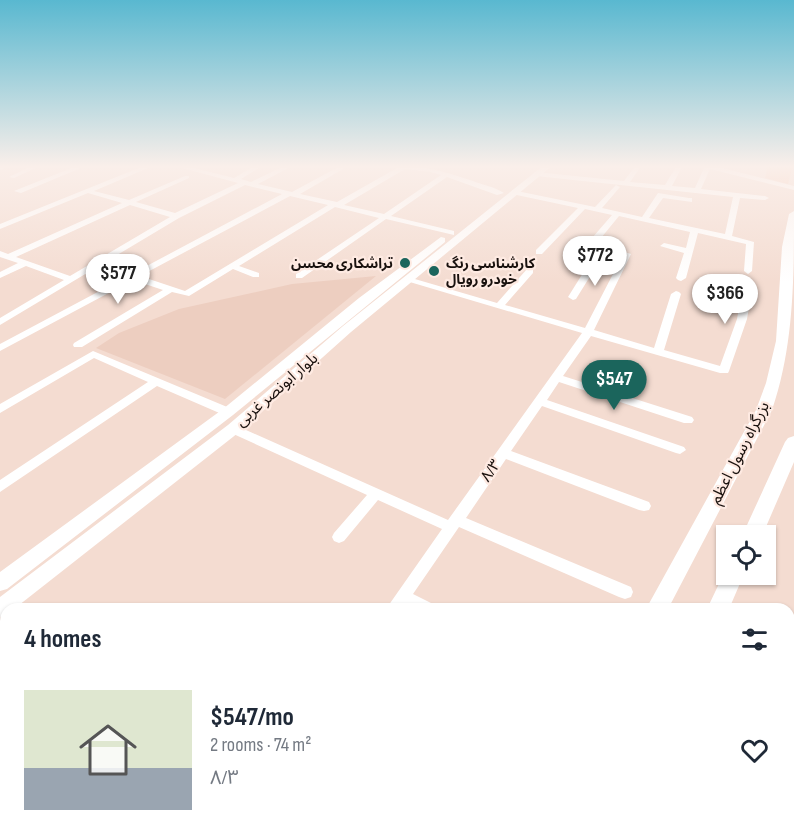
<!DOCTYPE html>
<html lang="en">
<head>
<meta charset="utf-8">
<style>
	body { margin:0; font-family:"Sofia Sans Condensed","Noto Sans Arabic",sans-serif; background:#f6f6f7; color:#1f2937; height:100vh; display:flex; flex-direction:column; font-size:22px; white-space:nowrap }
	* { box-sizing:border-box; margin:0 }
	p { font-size:20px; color:#747a83 }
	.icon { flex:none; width:33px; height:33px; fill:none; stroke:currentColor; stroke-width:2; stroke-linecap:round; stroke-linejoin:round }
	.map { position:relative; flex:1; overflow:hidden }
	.side { position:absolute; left:0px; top:603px; width:795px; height:234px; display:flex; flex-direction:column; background:#fff; border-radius:18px 18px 0 0; box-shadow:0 2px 4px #0004 }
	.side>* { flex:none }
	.buttons { position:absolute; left:716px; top:525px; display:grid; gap:12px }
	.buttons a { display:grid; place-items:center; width:60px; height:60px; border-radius:0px; background:#fff; box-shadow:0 2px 4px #0004; font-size:30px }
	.price { position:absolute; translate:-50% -51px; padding:0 14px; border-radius:21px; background:#fff; color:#222; font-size:20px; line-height:39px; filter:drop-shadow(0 2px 3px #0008) }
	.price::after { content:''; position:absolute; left:50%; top:36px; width:18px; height:14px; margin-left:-9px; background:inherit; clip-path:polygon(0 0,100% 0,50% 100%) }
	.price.active { background:#1b655c; color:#fff }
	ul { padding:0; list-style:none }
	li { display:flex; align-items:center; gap:18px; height:150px; padding:0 24px }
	li span { display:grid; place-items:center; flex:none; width:168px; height:120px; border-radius:0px; color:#555 }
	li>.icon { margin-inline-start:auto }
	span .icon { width:72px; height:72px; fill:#fffc; stroke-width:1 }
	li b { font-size:26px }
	h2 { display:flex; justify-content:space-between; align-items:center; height:72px; padding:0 24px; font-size:26px }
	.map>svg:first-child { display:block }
</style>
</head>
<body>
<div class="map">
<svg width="794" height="837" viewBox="0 0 794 837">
	<rect width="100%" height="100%" fill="#f4dcd1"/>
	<path fill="#edcec0" d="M376,276l-151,123 -129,-51 23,-15 60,-24 113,-25z"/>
	<path fill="#f7c7b1" d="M768,165h25l-5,19 -23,-6z"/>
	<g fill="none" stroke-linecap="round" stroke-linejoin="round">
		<path fill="#fff" fill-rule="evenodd" d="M11,165l-1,1 -10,4v-4z
			M34,165h8l-28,13 -5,-1z
			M79,165h9l-67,28 -7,-2z
			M146,165l2,1v2l-54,23 35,9 56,-24h4v2l-53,24 39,11 63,-30 -67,-18h11l52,13 22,-13h8l-23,14 10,3 35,-17h8l-36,19 34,8 50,-27h8l-50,29 37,8 60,-34 -12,-3c36,0 55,5 88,16 10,4 22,6 31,12l-7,2 -50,-18 -56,39 63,15v4l-68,-16 -84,59h-6v-4l83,-56 -44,-11 -96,59 20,7v4h-6l-20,-8 -44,27 -17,-4 -90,55h-8l-1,-2 1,-2 89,-53 -30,-10 -133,71v-7l282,-150 -37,-9 -66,33 -179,107v-7l64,-38 -38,-14 -26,12v-6l18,-9 -18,-6v-6l8,3 114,-51 -34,-10 -88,36v-5zM405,169l26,3 10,3 -57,39 -40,-9zM290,196l38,9 -143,86 -45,-15zM130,205l40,12 -100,59 -54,-19z
			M636,165h6l-12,17 35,3 12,-20h6l-11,21 23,2 9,-20 -5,-3h11l84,21v4l-84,-21 -9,20 64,7 4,2 -4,2 -25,-2 -8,38 22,6 -2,29 -4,3 -4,-3 2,-27 -48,-11 -12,45 -5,3 -3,-1 -2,-2 8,-25 -24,-7 4,-3 22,5 4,-16 -71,-16 -27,33h-6v-4l26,-30 -27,-6 -43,45h-6v-4l42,-42 -66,-14v-4l83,17 21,-22 4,2 -18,21 40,9 16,-24 31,5h3v4l-29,-4 -14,20 76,16 8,-37 -197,-21 -3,-2 3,-2 88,9z
			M624,252l7,2 -37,76 60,18 17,-54 5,-3 3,1 2,2 -17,56 56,16 17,-47 6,-34 2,-2h6l2,2 -6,34 -18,52 -1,2h-8l-129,-37 -28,40 129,41 2,3 -2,3h-8l-125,-41 -12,18 137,47 2,3 -6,4 -4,-1 -134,-47 -31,45 138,51 2,4 -2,4 -5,1 -5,-1 -133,-51 -40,59 165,69 2,5 -2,5 -6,2 -6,-2 -160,-70 -46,67 20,10 2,5h-23l-6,-4 -3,4h-17l56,-80 -64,-29 -34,41 -5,2 -5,-2 -2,-4 2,-4 33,-38 -138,-63 -2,-3 2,-3h8l211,94 134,-187 -179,-53 5,-3 89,26 30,-34h6v4l-28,32 80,23 28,-54 -19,-4 -18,29 -3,1 -5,-3 20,-32 27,4z
			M93,351l139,58 2,3 -2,3h-8l-67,-29 -157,106v-12l148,-98 -54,-24 -94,55v-9z
			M226,831h22l-2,6h-22z
			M309,831h25l2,6h-25z"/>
		<path fill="#fff" fill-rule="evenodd" d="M544,165h9l-202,167 -113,101 -224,176h-8v5l-6,3v-20l228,-172 115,-99z
			M441,237l4,1v4l-212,173 -226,174 -7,2v-19l223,-163 136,-111z"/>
		<path fill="#fff" fill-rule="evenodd" d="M794,211c0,67 0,135 -22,199l-104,199h-22l110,-199 10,-27 10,-42 6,-94 7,-33z
			M794,436v26l-32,74h-20l43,-94 3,-4z
			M726,569v5h18l-15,35h-22z
			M523,831h29l-2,6h-29z
			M600,831h29l-2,6h-29z"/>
	</g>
	<linearGradient id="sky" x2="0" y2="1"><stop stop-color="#59b8d0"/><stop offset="0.59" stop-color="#faefea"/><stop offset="1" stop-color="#faefea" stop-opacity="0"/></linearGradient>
	<rect width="794" height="282" fill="url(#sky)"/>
	<g fill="#1b655c" stroke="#feeae2" stroke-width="2">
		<circle cx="405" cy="263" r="6"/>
		<circle cx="434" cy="271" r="6"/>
	</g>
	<g text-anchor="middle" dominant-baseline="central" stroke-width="4.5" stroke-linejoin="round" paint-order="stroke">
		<g font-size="14" font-weight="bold" fill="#19110e" stroke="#feeae2" text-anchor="end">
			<text x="393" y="263">تراشکاری محسن</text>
			<text x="446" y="263" text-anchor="start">کارشناسی رنگ<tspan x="446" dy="16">خودرو رویال</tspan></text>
		</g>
		<g font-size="16" fill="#19110e" stroke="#feeae2">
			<text transform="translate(277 390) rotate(-41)">بلوار ابونصر غربی</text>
			<text transform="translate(740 453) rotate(-63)">بزرگراه رسول اعظم</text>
			<text transform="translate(491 471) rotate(-56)">۸/۳</text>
		</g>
	</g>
</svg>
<div class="buttons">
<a><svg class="icon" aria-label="locate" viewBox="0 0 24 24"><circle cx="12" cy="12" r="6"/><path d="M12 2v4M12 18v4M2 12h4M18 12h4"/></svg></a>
</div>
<b class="price" style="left:595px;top:287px">$772</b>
<b class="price" style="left:118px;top:305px">$577</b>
<b class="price" style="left:725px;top:325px">$366</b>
<b class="price active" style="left:614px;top:411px">$547</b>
<section class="side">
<h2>4 homes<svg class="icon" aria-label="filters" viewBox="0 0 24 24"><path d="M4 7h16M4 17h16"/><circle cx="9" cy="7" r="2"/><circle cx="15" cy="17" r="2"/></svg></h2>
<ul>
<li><span style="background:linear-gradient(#dfe7d0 65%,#9aa5b1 0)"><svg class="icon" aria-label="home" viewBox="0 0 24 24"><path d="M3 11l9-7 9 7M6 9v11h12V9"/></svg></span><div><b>$547/mo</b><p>2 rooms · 74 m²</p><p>۸/۳</p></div><svg class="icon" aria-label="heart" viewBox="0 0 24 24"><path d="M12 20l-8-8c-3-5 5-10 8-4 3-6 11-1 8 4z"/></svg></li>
</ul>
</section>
</div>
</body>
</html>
